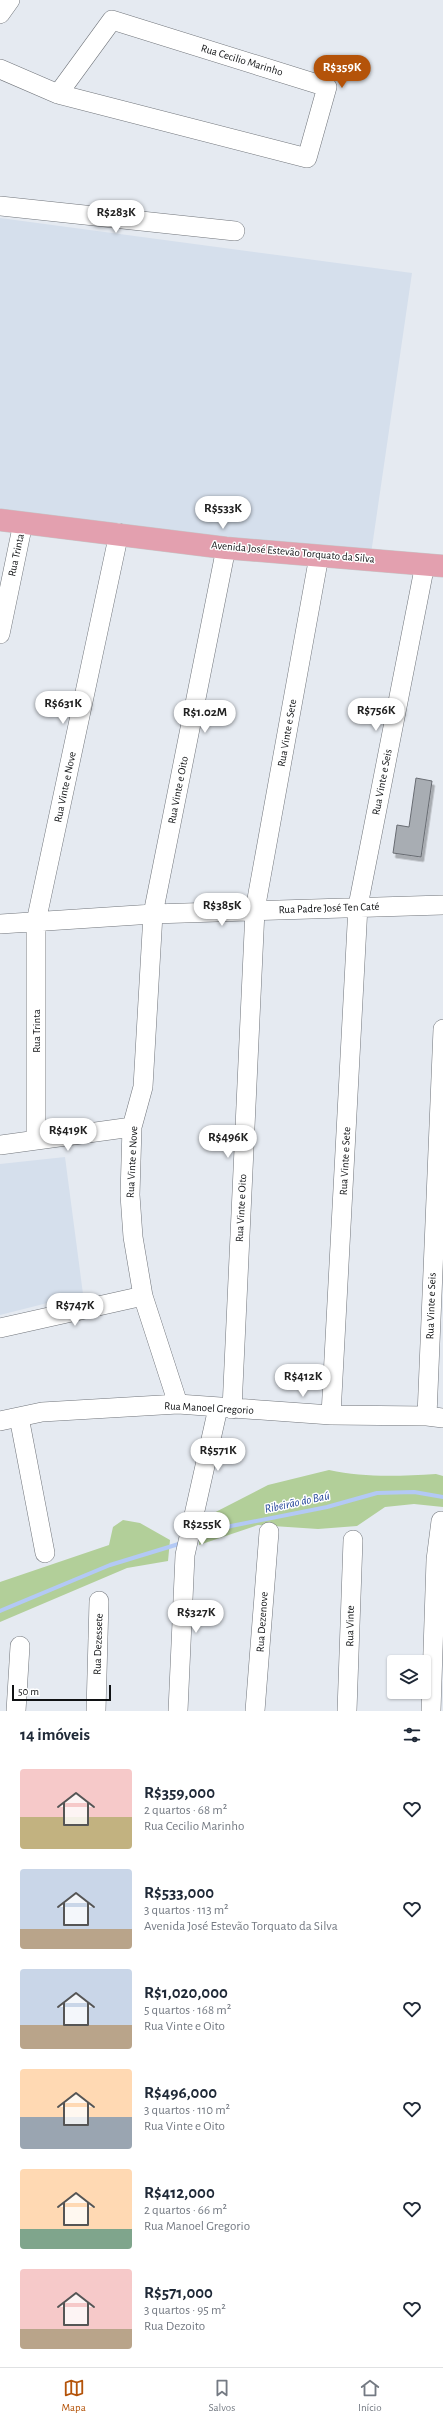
<!DOCTYPE html>
<html lang="pt">
<head>
<meta charset="utf-8">
<style>
	body { margin:0; font-family:"Alegreya Sans",sans-serif; background:#f6f6f7; color:#1f2937; height:100vh; display:flex; flex-direction:column; font-size:15px; white-space:nowrap }
	* { box-sizing:border-box; margin:0 }
	p { font-size:13px; color:#747a83 }
	.icon { flex:none; width:22px; height:22px; fill:none; stroke:currentColor; stroke-width:2; stroke-linecap:round; stroke-linejoin:round }
	.map { position:relative; height:1711px; overflow:hidden }
	.details { display:flex; flex-direction:column; background:#fff; flex:1 }
	.details>* { flex:none }
	.fabs { position:absolute; left:387px; top:1655px; display:grid; gap:8px }
	.fabs a { display:grid; place-items:center; width:44px; height:44px; border-radius:4px; background:#fff; box-shadow:0 1px 3px #0004; font-size:20px }
	.scale { position:absolute; left:12px; bottom:10px; width:99px; box-sizing:border-box; padding-left:4px; border:2px solid #101214; border-top:0; font-size:11px; line-height:14px; white-space:nowrap; color:#101214; -webkit-text-stroke:3px #fff; paint-order:stroke }
	.price { position:absolute; translate:-50% -34px; padding:0 9px; border-radius:14px; background:#fff; color:#222; font-size:13px; line-height:26px; filter:drop-shadow(0 1px 2px #0008) }
	.price::after { content:''; position:absolute; left:50%; top:24px; width:12px; height:9px; margin-left:-6px; background:inherit; clip-path:polygon(0 0,100% 0,50% 100%) }
	.price.selected { background:#b45309; color:#fff }
	ul { padding:0; list-style:none }
	li { display:flex; align-items:center; gap:12px; height:100px; padding:0 20px }
	li span { display:grid; place-items:center; flex:none; width:112px; height:80px; border-radius:4px; color:#555 }
	li>.icon { margin-inline-start:auto }
	span .icon { width:48px; height:48px; fill:#fffc; stroke-width:1 }
	li b { font-size:17px }
	h2 { display:flex; justify-content:space-between; align-items:center; height:48px; padding:0 20px; font-size:17px }
	.tab-bar { display:flex; justify-content:space-around; align-items:center; height:56px; border-top:1px solid #e0e1e3; background:#fff; font-size:11px; color:#747a83 }
	.tab-bar a { display:grid; justify-items:center; gap:2px }
	.tab-bar .selected { color:#b45309 }
	.map>svg:first-child { display:block }
</style>
</head>
<body>
<div class="map">
<svg width="443" height="1711" viewBox="0 0 443 1711">
	<defs>
		<filter id="shadow"><feDropShadow dx="2.5" dy="4.5" stdDeviation="0" flood-color="#0004"/></filter>
	</defs>
	<rect width="100%" height="100%" fill="#e5eaf1"/>
	<path fill="#d5dfec" d="M0,218l412,55 -41,281 -371,-44z
		M65,1157l18,137 -83,21v-151z"/>
	<path fill="#b2cf99" d="M329,1470c36,8 71,6 107,4l7,2v31l-29,-3 -29,3 -28,19 -39,3 -60,-4 -59,20 1,-25 68,-35z
		M123,1520l17,3 30,17 -2,21 -41,7 -127,54v-40l109,-37 4,-18z"/>
	<g fill="none" stroke-linecap="round" stroke-linejoin="round">
		<path stroke="#b3c9f5" stroke-width="4" d="M194,1539l37,-13 96,-19 50,-14 37,-1 29,5
			M0,1611l110,-46 72,-22"/>
	</g>
	<path fill="#a8adb3" stroke="#686c72" filter="url(#shadow)" d="M416,778l16,3 -11,76 -28,-4 4,-28 12,2z"/>
	<g fill="none" stroke-linecap="round" stroke-linejoin="round">
		<g stroke="#71757b" stroke-width="20">
			<path id="minor" d="M0,14l10,-14
				M0,69l58,25 249,64 20,-71 -215,-67 -54,74
				M0,206l235,25
				M0,634l23,-111
				M0,924l153,-10 290,-9
				M36,1140v-218l83,-389
				M0,1145l132,-18
				M0,1328l143,-32
				M178,1404l-35,-108 -10,-59 -3,-42 2,-68 11,-40 10,-173 73,-366
				M232,1409l23,-499 64,-354
				M331,1415l27,-509 67,-342
				M427,1416l16,-387
				M19,1417l26,136
				M0,1421l42,-9 136,-8 153,11 96,1 16,2
				M16,1711l4,-65
				M96,1711l3,-110
				M178,1711l7,-156 33,-147
				M255,1711l14,-179
				M347,1711l6,-171
				M431,1711l5,-151 5,-39"/>
		</g>
		<g stroke="#c6c6c7" stroke-width="23">
			<path id="major" d="M0,520l226,28 217,18"/>
		</g>
		<use href="#minor" stroke="#fff" stroke-width="19"/>
		<use href="#major" stroke="#e3a0af" stroke-width="22"/>
	</g>
	<g text-anchor="middle" dominant-baseline="central" stroke-width="3" stroke-linejoin="round" paint-order="stroke">
		<g font-size="11" fill="#101214" stroke="#fff">
			<text transform="translate(242 60) rotate(17)">Rua Cecilio Marinho</text>
			<text transform="translate(293 552) rotate(5)">Avenida José Estevão Torquato da Silva</text>
			<text transform="translate(16 555) rotate(-78)">Rua Trinta</text>
			<text transform="translate(287 733) rotate(-80)">Rua Vinte e Sete</text>
			<text transform="translate(382 782) rotate(-79)">Rua Vinte e Seis</text>
			<text transform="translate(65 787) rotate(-78)">Rua Vinte e Nove</text>
			<text transform="translate(178 790) rotate(-79)">Rua Vinte e Oito</text>
			<text transform="translate(329 908) rotate(-2)">Rua Padre José Ten Caté</text>
			<text transform="translate(36 1031) rotate(-90)">Rua Trinta</text>
			<text transform="translate(345 1161) rotate(-87)">Rua Vinte e Sete</text>
			<text transform="translate(132 1162) rotate(-87)">Rua Vinte e Nove</text>
			<text transform="translate(241 1208) rotate(-87)">Rua Vinte e Oito</text>
			<text transform="translate(431 1306) rotate(-88)">Rua Vinte e Seis</text>
			<text transform="translate(209 1408) rotate(3)">Rua Manoel Gregorio</text>
			<text transform="translate(262 1622) rotate(-86)">Rua Dezenove</text>
			<text transform="translate(350 1626) rotate(-89)">Rua Vinte</text>
			<text transform="translate(98 1644) rotate(-88)">Rua Dezessete</text>
		</g>
		<g font-size="12" font-style="italic" fill="#28499b" stroke="#fff">
			<text transform="translate(297 1502) rotate(-12)">Ribeirão do Baú</text>
		</g>
	</g>
</svg>
<div class="fabs">
<a><svg class="icon" aria-label="layers" viewBox="0 0 24 24"><path d="M12 4l9 5-9 5-9-5zM3 14l9 5 9-5"/></svg></a>
</div>
<div class="scale">50 m</div>
<b class="price selected" style="left:342px;top:89px">R$359K</b>
<b class="price" style="left:116px;top:234px">R$283K</b>
<b class="price" style="left:223px;top:530px">R$533K</b>
<b class="price" style="left:63px;top:725px">R$631K</b>
<b class="price" style="left:376px;top:732px">R$756K</b>
<b class="price" style="left:205px;top:734px">R$1.02M</b>
<b class="price" style="left:222px;top:927px">R$385K</b>
<b class="price" style="left:68px;top:1152px">R$419K</b>
<b class="price" style="left:228px;top:1159px">R$496K</b>
<b class="price" style="left:75px;top:1327px">R$747K</b>
<b class="price" style="left:303px;top:1398px">R$412K</b>
<b class="price" style="left:218px;top:1472px">R$571K</b>
<b class="price" style="left:202px;top:1546px">R$255K</b>
<b class="price" style="left:196px;top:1634px">R$327K</b>
</div>
<section class="details">
<h2>14 imóveis<svg class="icon" aria-label="filters" viewBox="0 0 24 24"><path d="M4 7h16M4 17h16"/><circle cx="9" cy="7" r="2"/><circle cx="15" cy="17" r="2"/></svg></h2>
<ul>
<li><span style="background:linear-gradient(#f6c9c9 60%,#c2b280 0)"><svg class="icon" aria-label="home" viewBox="0 0 24 24"><path d="M3 11l9-7 9 7M6 9v11h12V9"/></svg></span><div><b>R$359,000</b><p>2 quartos · 68 m²</p><p>Rua Cecilio Marinho</p></div><svg class="icon" aria-label="heart" viewBox="0 0 24 24"><path d="M12 20l-8-8c-3-5 5-10 8-4 3-6 11-1 8 4z"/></svg></li>
<li><span style="background:linear-gradient(#c9d6e8 75%,#b9a48a 0)"><svg class="icon" aria-label="home" viewBox="0 0 24 24"><path d="M3 11l9-7 9 7M6 9v11h12V9"/></svg></span><div><b>R$533,000</b><p>3 quartos · 113 m²</p><p>Avenida José Estevão Torquato da Silva</p></div><svg class="icon" aria-label="heart" viewBox="0 0 24 24"><path d="M12 20l-8-8c-3-5 5-10 8-4 3-6 11-1 8 4z"/></svg></li>
<li><span style="background:linear-gradient(#c9d6e8 70%,#b9a48a 0)"><svg class="icon" aria-label="home" viewBox="0 0 24 24"><path d="M3 11l9-7 9 7M6 9v11h12V9"/></svg></span><div><b>R$1,020,000</b><p>5 quartos · 168 m²</p><p>Rua Vinte e Oito</p></div><svg class="icon" aria-label="heart" viewBox="0 0 24 24"><path d="M12 20l-8-8c-3-5 5-10 8-4 3-6 11-1 8 4z"/></svg></li>
<li><span style="background:linear-gradient(#ffd9b3 60%,#9aa5b1 0)"><svg class="icon" aria-label="home" viewBox="0 0 24 24"><path d="M3 11l9-7 9 7M6 9v11h12V9"/></svg></span><div><b>R$496,000</b><p>3 quartos · 110 m²</p><p>Rua Vinte e Oito</p></div><svg class="icon" aria-label="heart" viewBox="0 0 24 24"><path d="M12 20l-8-8c-3-5 5-10 8-4 3-6 11-1 8 4z"/></svg></li>
<li><span style="background:linear-gradient(#ffd9b3 75%,#7fa58c 0)"><svg class="icon" aria-label="home" viewBox="0 0 24 24"><path d="M3 11l9-7 9 7M6 9v11h12V9"/></svg></span><div><b>R$412,000</b><p>2 quartos · 66 m²</p><p>Rua Manoel Gregorio</p></div><svg class="icon" aria-label="heart" viewBox="0 0 24 24"><path d="M12 20l-8-8c-3-5 5-10 8-4 3-6 11-1 8 4z"/></svg></li>
<li><span style="background:linear-gradient(#f6c9c9 75%,#b9a48a 0)"><svg class="icon" aria-label="home" viewBox="0 0 24 24"><path d="M3 11l9-7 9 7M6 9v11h12V9"/></svg></span><div><b>R$571,000</b><p>3 quartos · 95 m²</p><p>Rua Dezoito</p></div><svg class="icon" aria-label="heart" viewBox="0 0 24 24"><path d="M12 20l-8-8c-3-5 5-10 8-4 3-6 11-1 8 4z"/></svg></li>
</ul>
</section>
<nav class="tab-bar">
<a class="selected"><svg class="icon" aria-label="map" viewBox="0 0 24 24"><path d="M3 6l6-2 6 2 6-2v14l-6 2-6-2-6 2zM9 4v14M15 6v14"/></svg>Mapa</a>
<a><svg class="icon" aria-label="saved" viewBox="0 0 24 24"><path d="M7 4h10v16l-5-4-5 4z"/></svg>Salvos</a>
<a><svg class="icon" aria-label="home" viewBox="0 0 24 24"><path d="M3 11l9-7 9 7M6 9v11h12V9"/></svg>Início</a>
</nav>
</body>
</html>
